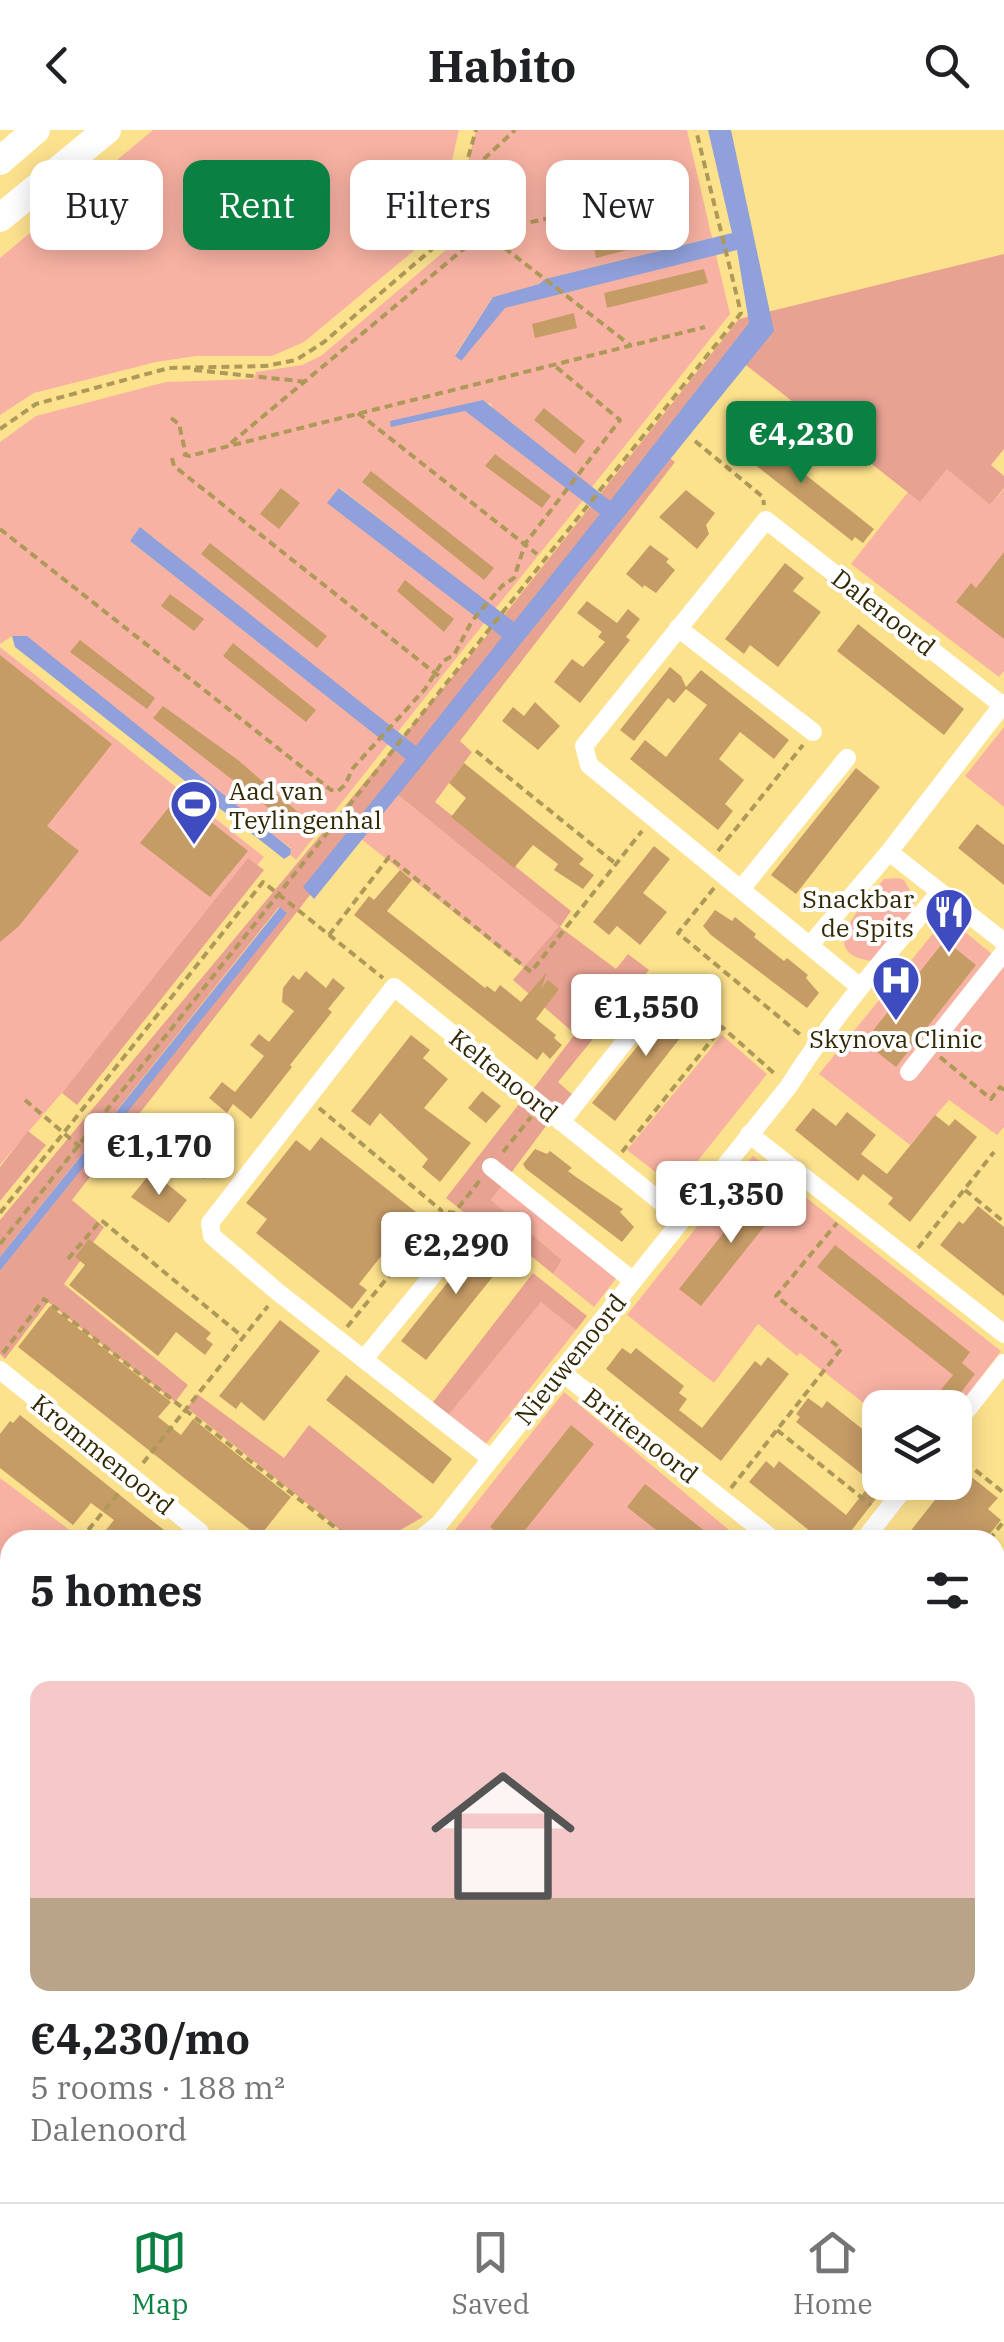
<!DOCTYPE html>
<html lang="en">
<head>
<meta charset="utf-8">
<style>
	body { margin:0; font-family:"IBM Plex Serif",serif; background:#f2f2f2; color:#202124; height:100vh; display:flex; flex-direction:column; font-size:38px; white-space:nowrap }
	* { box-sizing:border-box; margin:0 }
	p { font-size:32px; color:#757577 }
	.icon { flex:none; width:55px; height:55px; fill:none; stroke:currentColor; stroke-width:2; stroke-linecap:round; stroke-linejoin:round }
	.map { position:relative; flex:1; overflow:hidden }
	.sheet { position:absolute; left:0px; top:1400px; width:1005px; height:672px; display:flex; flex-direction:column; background:#fff; border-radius:30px 30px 0 0; box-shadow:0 5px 25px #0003 }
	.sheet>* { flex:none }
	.banner { position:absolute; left:30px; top:30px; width:945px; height:90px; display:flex; gap:20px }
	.tools { position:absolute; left:862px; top:1260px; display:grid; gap:20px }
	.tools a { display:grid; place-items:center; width:110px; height:110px; border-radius:20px; background:#fff; box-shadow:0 5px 25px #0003; font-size:50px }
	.price { position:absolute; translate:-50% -85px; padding:0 22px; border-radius:10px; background:#fff; color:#222; font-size:32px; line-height:65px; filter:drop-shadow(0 2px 5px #0008) }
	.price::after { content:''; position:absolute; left:50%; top:60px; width:30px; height:22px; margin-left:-15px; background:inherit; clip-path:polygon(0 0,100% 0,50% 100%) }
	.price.selected { background:#0b8043; color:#fff }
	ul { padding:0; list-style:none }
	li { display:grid; align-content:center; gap:20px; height:530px; padding:0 30px }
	li span { display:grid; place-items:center; height:310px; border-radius:20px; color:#555 }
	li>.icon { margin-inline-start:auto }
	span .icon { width:180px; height:180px; fill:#fffc; stroke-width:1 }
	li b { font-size:42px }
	h2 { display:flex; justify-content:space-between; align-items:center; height:120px; padding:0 30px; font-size:42px }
	.chip { padding:0 35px; border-radius:20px; background:#fff; box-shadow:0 5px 25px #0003; font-size:35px; line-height:90px }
	.chip.selected { background:#0b8043; color:#fff }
	header { display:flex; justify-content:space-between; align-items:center; height:130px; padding:0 30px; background:#fff; font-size:45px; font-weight:700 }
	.dock { display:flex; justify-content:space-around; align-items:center; height:140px; border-top:2px solid #e0e0e0; background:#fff; font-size:28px; color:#757577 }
	.dock a { display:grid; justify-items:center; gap:5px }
	.dock .selected { color:#0b8043 }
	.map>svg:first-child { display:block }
</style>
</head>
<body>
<header><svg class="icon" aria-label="back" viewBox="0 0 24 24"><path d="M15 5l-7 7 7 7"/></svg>Habito<svg class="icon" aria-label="search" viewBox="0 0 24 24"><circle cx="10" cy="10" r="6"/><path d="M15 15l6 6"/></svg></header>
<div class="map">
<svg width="1004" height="2072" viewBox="0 0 1004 2072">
	<rect width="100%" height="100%" fill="#fde28e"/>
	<path fill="#f8b2a3" d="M153,0h306l-18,78 -19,36 -118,98 -32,14h-76l-40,6 -122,31 -34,22v-157z
		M476,0h211l25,108 -167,41 -6,5 -46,13 -38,58 5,6 44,-53 212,-53 14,59 -138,173 -97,-76 -5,-8 -98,24 73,-16 118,89 -88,109 -155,-121 -12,14 157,120 -88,111 -256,-205 -10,14 257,202 -92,116 -6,-5 1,-7 -279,-212 -12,8v-202l36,-26 130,-34 88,-3 2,-7 46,-7 19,-9 140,-119 11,-70 -6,2z
		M947,338l43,37 14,-16v182l-5,6 -148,-113 57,-72 12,9z
		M0,517l264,210 -264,308z
		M1004,597v80l-39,-31z
		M392,660l167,136 -35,42 -168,-133z
		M898,748l6,2 11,19 -2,11 -41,51c-60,-7 -7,-59 12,-82z
		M949,796l15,5 40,33v163l-7,8 -48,-35 -39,45 -91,-71 116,-143z
		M722,905l45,39 -91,114 -49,-38z
		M753,1026l248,195 -46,60v-3h-75v8l-80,-63 -3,3 -39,-32 -44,59 -87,-68z
		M510,1044l115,93 -31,40 -41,-33 9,-14 -71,-60z
		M541,1171l35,29 -91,115 -39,-27z
		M564,1262l177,148h-294z
		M0,1348l83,62h-73v67l-10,1z
		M0,1667l10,50v69l-10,-50z
		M0,1774l10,49v239l100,1 -6,9h-98l-6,-27z"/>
	<path fill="#e8a292" d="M1004,124v195l-13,16 13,11v12l-14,17 -43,-36 -27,33 -188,-148 -73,96 16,12 -215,279 12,11 -37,50 136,109 -11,16 56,42 12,-15 21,16 -91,112 17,15 -15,18 -29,-23 44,-58 -62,-54 46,-54 -167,-136 -320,410 32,27 -40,57 124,101 -13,17 -127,-100 -43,57 -5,-5v-83l286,-359 -7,-5 -279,350v-37l509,-611 230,-290z
		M248,728l16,12 -187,235 -15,-12z
		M519,974l27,22 -55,74 71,60 -9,14 -22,-18 -5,5 -80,-63z
		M28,1001l18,14 -46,56v-34z
		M533,1143l54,43 -11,14 -35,-28 -95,116 -16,-12z
		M197,1264l87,64 25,-33 114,92 -28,16 -42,7 -166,-132z"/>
	<path fill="#90a0da" d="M708,0h23l43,201 -460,568 -11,-12 103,-128 -276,-218 10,-14 276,219 86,-109 -175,-134 12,-15 175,134 86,-108 -135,-103 -74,16 -1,-6 93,-21 127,101 139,-178 -12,-73 -232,58 -44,53 -6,-5 38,-59 46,-13 6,-5 187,-46z
		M12,506h15l264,213 -1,6 -6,4 -269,-212z
		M280,777l7,6 -287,358v-14z"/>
	<path fill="#c69c66" d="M664,96l3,14 -71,18 -3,-16z
		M704,139l4,14 -101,25 -3,-15z
		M574,183l3,15 -42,10 -3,-14z
		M544,278l41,33 -10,13 -41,-34z
		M744,296l130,103 -11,14 -8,-6 -3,4 -122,-96z
		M495,324l56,42 -9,12 -57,-42z
		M371,341l123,97 -10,12 -122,-98z
		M281,358l19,15 -21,26 -19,-15z
		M686,360l29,23 -9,12 3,9 -12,15 -38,-32z
		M210,413l117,93 -10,12 -116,-94z
		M650,415l19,14 -3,3 9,8 -19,23 -12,-8 -1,3 -17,-14z
		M1004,422v87l-48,-37 15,-19 5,5z
		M785,433l19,15 -11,13 28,21 -43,55 -28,-22 -6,9 -19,-15z
		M405,450l49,39 -10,13 -47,-41z
		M170,464l34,25 -10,12 -33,-25z
		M587,471l30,22 11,-14 12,10 -14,18 4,3 -50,63 -26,-21 18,-23 11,8 22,-25 -7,-5 4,-5 -25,-19z
		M858,494l106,85 -20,26 -107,-84z
		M80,510l75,58 -8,11 -77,-57z
		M233,513l83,67 -10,12 -83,-66z
		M0,525l112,89 -65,82 32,25 -60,75 -19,16z
		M670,537l11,9 5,11 15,-17 88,70 -15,19 -34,-27 -21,27 25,21 -19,24 8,7 -15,19 -88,-71 15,-19 21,17 41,-52 -21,-16 -12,14 -6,-5 -34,43 -14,-11z
		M535,572l25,24 -22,24 -36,-29 11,-14 11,9z
		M163,576l75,54 61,53 -10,11 -136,-106z
		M464,633l120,96 -5,5 15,11 -11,14 -29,-19 4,-6 -25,-19 -19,23 -63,-51 15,-19 -17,-15z
		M856,638l24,19 -84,107 -25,-19z
		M178,666l70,55 -38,46 -70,-54z
		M977,694l27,21v40l-46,-37z
		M654,716l16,13 -27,34 24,19 -27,33 -23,-19 -8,9 -16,-13z
		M400,740l12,10 -25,31 98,77 2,-2 8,6 5,-7 21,17 26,-30 -6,17 7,-9 11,9 -23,30 20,16 -2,3 8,7 -12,14 -7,-7 -6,8 -183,-145 15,-19 5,4z
		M715,780l17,11 3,-4 21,17 -2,3 30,24 3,-3 21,17 -2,3 13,15 -12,15 -96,-73 -8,-9z
		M945,810l31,25 -80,102 -32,-25z
		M306,841l20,17 7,-10 12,10 -17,21 4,3 -42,53 2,2 -41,52 -18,-15 -6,9 -18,-15 13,-16 13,10 29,-36 -14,-11 9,-11 10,8 25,-31 -12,-9 1,-14 10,-13 6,5z
		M675,865l24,19 -84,107 -23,-18 80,-100z
		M411,905l19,15 -7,8 25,21 -24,29 47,35 -31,39 -18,-15 6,-8 -48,-46 -10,13 -19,-15z
		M482,961l19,15 -15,17 -18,-15z
		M813,978l23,18 11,-14 29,23 -15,19 26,20 48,-59 14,11 6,-7 22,18 -67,85 -22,-18 5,-6 -30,-24 -5,7 -63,-51z
		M201,998l27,21 -24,30 -27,-21z
		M321,1007l95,75 -57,72 8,6 -15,19 -96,-76 11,-14 -21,-16 50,-63 14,11z
		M535,1019l12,5 3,-3 22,17 -4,3 8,6 47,32 -3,3 14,15 -12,15 -96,-73 -3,-5z
		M149,1045l4,3 3,-3 31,25 -18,23 -38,-26z
		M760,1057l22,17 -81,102 -22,-17z
		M978,1076l26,21v69l-64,-51 19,-24 4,3z
		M486,1104l25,20 -85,106 -25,-19z
		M89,1109l122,94 -5,6 7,5 -8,11 -29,-23 -18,24 -89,-71 16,-20 -10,-8z
		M835,1115l135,107 -8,11 13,11 -26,34h-23l27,-33 -136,-108z
		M50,1176l121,96 -13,15 23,18 12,-16 98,78 -32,40 -241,-190z
		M280,1190l40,31 -56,70 -23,-19 -5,7 -17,-13z
		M622,1218l9,6 5,-6 48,38 -5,7 8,6 -8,11 23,18 53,-67 6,5 7,-9 21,17 -68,87 -115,-92z
		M346,1245l106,84 -19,25 -107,-84z
		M808,1268l14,10 5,-7 53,42v39h9l-45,58h-23l-72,-58 17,-21 8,7 5,-7 67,54 26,-33 -76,-60 4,-5 -4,-3z
		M20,1285l126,101 31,24h-79l16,-20 -23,-17 -18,22 -73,-57v-34l10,-13 3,2z
		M571,1295l23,19 -77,96h-11l-16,-13z
		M960,1338l38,30 -10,11 13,11 -16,20h-68l-8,-7 40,-51h6v-7z
		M645,1354l18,14 53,42h-47l-42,-33z"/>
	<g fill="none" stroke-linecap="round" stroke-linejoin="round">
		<path stroke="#ae9958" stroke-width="4" stroke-dasharray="8 5" stroke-linecap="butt" d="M484,102l146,113
			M475,107l10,-79 30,-28
			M194,240l114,12
			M358,283l179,141
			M171,288l8,6 7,31
			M0,299l36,-25 133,-36 97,-2 30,-6 28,-18 108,-93 18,-27 26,-92
			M695,311l68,56 1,8
			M231,313l253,-211 194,-41
			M183,324l6,2 516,-129
			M172,328l2,8 266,211
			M0,399l331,261 7,1 7,-6 8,-17 72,-79 18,-28 11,-6 18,-34 30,-35 12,-8 11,-34 95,-124 -65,-54
			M476,621l140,113
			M718,721l85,-106
			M714,758l-36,45 125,104
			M329,805l60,-78 142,115 111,-141
			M940,927l51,42 9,-12 4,3
			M25,970l55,47
			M319,978l123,103
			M503,1022l28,-35
			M622,1022l100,-125 53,47
			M965,1060l39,32
			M0,1083l263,-331 120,96
			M0,1114l741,-931 -45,-183
			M918,1118l76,-96
			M68,1129l33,-39 142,117
			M347,1197l95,-116 12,2 27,-34
			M3,1223l41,-54 307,241
			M777,1300l94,75
			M955,1324l49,39
			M143,1333l125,-157
			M731,1358l110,-139 -65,-53 61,-73
			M895,1401l12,9
			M80,1410l41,-50
			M989,1410l15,-19
			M995,1583l9,-11
			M995,1714l9,-11
			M995,1717l9,7
			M0,1752l10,49
			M995,1830l9,8
			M476,2062l12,10
			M172,2072l7,-10"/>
		<path stroke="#fff" stroke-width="18" d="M678,498l135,104
			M889,722l115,90
			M741,759l106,-131
			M810,815l79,-93 115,-149
			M860,857l-271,-222 -5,-19 182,-226 236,185
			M909,942l95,-120
			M561,992l101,-127
			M749,1004l255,200
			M491,1037l141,113
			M364,1229l105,-128
			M0,1240l200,162 3,8
			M560,1241l214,169
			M955,1295l49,-62
			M490,1328l-211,-165 -67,-57 -2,-13 184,-236 287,231
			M419,1410l20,-16 350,-438c44,-70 98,-131 151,-194
			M864,1410l45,-58
			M0,1490l10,-3
			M0,1619l10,-16
			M0,1633l10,46
			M995,1911l9,3
			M135,2062l13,10
			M540,2062l2,10
			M749,2062l12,10
			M381,2072l8,-10
			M609,2072l45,-10
			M857,2072l7,-10"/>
		<path stroke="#fff" stroke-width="28" d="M0,31l36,-31
			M0,88l107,-88"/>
		<path stroke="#8d7b41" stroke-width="2.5" d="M0,1935l10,50
			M0,1978l10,51
			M26,2062l4,10"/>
	</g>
	<defs>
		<g id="stadium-pin" transform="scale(2.5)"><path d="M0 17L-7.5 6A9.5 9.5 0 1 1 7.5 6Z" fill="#3f4cc0" stroke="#fff"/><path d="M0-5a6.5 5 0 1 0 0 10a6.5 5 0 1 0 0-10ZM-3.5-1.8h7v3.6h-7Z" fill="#fff"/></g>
		<g id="restaurant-pin" transform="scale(2.5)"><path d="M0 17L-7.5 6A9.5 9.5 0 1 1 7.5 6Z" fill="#3f4cc0" stroke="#fff"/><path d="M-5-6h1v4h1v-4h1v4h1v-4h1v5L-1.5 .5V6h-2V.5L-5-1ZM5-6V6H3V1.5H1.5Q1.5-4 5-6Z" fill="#fff"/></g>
		<g id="hospital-pin" transform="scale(2.5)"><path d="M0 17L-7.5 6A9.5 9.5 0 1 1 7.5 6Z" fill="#3f4cc0" stroke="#fff"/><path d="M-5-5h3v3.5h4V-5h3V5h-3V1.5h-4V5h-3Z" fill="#fff"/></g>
	</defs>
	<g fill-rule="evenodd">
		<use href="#stadium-pin" x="194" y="674"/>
		<use href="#restaurant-pin" x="949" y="782"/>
		<use href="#hospital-pin" x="896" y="850"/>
	</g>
	<g text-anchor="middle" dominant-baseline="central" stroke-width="8" stroke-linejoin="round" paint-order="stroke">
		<g font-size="25" fill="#322803" stroke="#fff">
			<text transform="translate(884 482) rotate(38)">Dalenoord</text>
			<text transform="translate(504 945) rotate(39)">Keltenoord</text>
			<text transform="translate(570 1229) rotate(-51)">Nieuwenoord</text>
			<text transform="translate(641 1305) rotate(38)">Brittenoord</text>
			<text transform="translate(103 1324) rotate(39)">Krommenoord</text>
		</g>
		<g font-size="25" fill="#322803" stroke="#fff" text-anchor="start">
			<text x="229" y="660">Aad van<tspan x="229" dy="29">Teylingenhal</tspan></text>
			<text x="914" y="768" text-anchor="end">Snackbar<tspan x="914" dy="29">de Spits</tspan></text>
			<text x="896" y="908" text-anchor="middle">Skynova Clinic</text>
		</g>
	</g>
</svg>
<div class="tools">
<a><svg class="icon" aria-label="layers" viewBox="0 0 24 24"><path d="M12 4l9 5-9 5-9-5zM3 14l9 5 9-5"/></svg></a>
</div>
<b class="price selected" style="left:801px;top:356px">€4,230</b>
<b class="price" style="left:646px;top:929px">€1,550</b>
<b class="price" style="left:159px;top:1068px">€1,170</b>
<b class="price" style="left:731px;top:1116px">€1,350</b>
<b class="price" style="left:456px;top:1167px">€2,290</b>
<div class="banner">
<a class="chip">Buy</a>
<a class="chip selected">Rent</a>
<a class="chip">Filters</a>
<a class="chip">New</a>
</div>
<section class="sheet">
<h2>5 homes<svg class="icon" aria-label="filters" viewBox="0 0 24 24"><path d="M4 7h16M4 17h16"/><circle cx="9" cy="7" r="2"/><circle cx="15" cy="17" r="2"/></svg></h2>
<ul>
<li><span style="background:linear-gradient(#f6c9c9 70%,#b9a48a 0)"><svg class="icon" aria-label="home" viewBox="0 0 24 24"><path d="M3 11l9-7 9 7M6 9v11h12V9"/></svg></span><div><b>€4,230/mo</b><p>5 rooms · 188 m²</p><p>Dalenoord</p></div></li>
</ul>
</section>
</div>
<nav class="dock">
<a class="selected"><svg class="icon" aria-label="map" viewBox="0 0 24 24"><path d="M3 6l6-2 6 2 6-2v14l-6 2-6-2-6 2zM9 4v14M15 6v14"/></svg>Map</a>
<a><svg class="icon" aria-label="saved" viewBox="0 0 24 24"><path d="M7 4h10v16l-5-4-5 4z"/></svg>Saved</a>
<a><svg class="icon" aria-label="home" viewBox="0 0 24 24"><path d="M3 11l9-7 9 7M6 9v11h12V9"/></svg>Home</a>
</nav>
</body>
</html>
